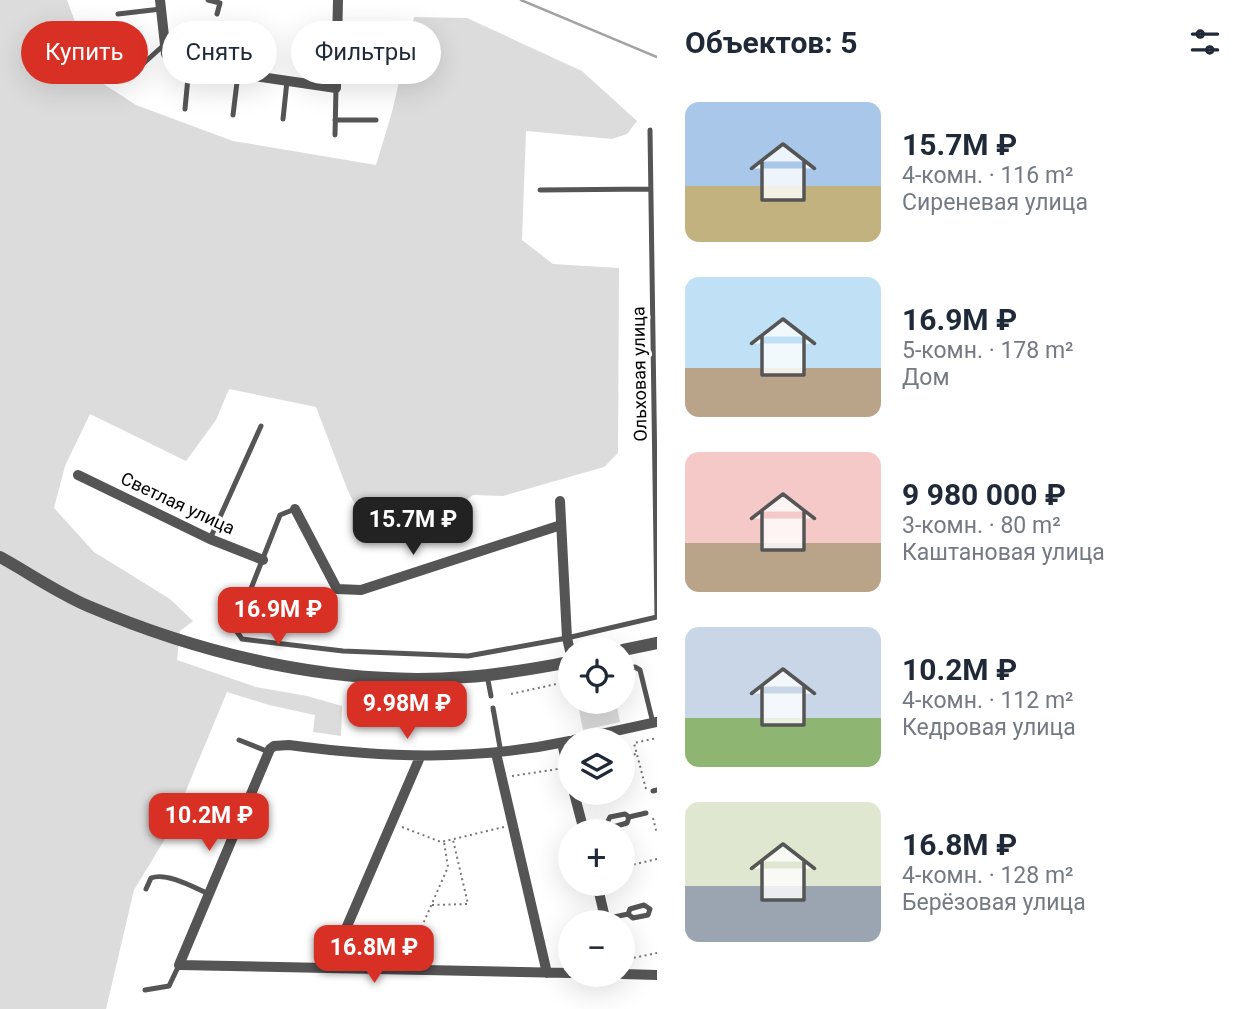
<!DOCTYPE html>
<html lang="ru">
<head>
<meta charset="utf-8">
<style>
	body { margin:0; font-family:Roboto,sans-serif; background:#f2f2f3; color:#1f2937; height:100vh; display:flex; flex-direction:column; font-size:26px; white-space:nowrap }
	* { box-sizing:border-box; margin:0 }
	p { font-size:23px; color:#747a83 }
	.icon { flex:none; width:38px; height:38px; fill:none; stroke:currentColor; stroke-width:2; stroke-linecap:round; stroke-linejoin:round }
	.map { position:relative; flex:1; overflow:hidden }
	.panel { display:flex; flex-direction:column; background:#fff; width:595px }
	.panel>* { flex:none }
	.guide { position:absolute; left:21px; top:21px; width:530px; height:63px; display:flex; gap:14px }
	.buttons { position:absolute; left:558px; top:637px; display:grid; gap:14px }
	.buttons a { display:grid; place-items:center; width:77px; height:77px; border-radius:50%; background:#fff; box-shadow:0 7px 28px #0002; font-size:35px }
	.price { position:absolute; translate:-50% -60px; padding:0 16px; border-radius:14px; background:#d93025; color:#fff; font-size:23px; line-height:46px; filter:drop-shadow(0 2px 4px #0008) }
	.price::after { content:''; position:absolute; left:50%; top:42px; width:21px; height:16px; margin-left:-10px; background:inherit; clip-path:polygon(0 0,100% 0,50% 100%) }
	.price.selected { background:#222; color:#fff }
	ul { padding:0; list-style:none }
	li { display:flex; align-items:center; gap:21px; height:175px; padding:0 28px }
	li span { display:grid; place-items:center; flex:none; width:196px; height:140px; border-radius:14px; color:#555 }
	li>.icon { margin-inline-start:auto }
	span .icon { width:84px; height:84px; fill:#fffc; stroke-width:1 }
	li b { font-size:30px }
	h2 { display:flex; justify-content:space-between; align-items:center; height:84px; padding:0 28px; font-size:30px }
	.chip { padding:0 24px; border-radius:32px; background:#fff; box-shadow:0 7px 28px #0002; font-size:24px; line-height:63px }
	.chip.selected { background:#d93025; color:#fff }
	main { display:flex; flex:1; min-height:0 }
	.map>svg:first-child { display:block }
</style>
</head>
<body>
<main>
<div class="map">
<svg width="657" height="1009" viewBox="0 0 657 1009">
	<rect width="100%" height="100%" fill="#fff"/>
	<path fill="#dcdcdc" d="M0,0h67l29,79 40,26 97,36 143,24 16,-53 22,-95 53,1 115,53 55,50 -10,13 -15,5 -86,-8 -4,109 31,24 66,4 -1,185 -14,14 -101,29 -30,-1 -28,21 -72,24 -25,-49 -32,-84 -87,-18 -13,31 -30,41 -96,-47 -25,52 -11,42 40,44 76,47 23,22 -13,10 -3,29 79,27 51,9 35,10 -1,30 -28,-4 2,-17 -46,-10 -42,-13 -59,142 -34,56 -28,119h-106z
		M616,702l4,20 -37,8 -4,-20z"/>
	<g fill="none" stroke-linecap="round" stroke-linejoin="round">
		<path stroke="#a3a3a3" stroke-width="2.5" d="M521,0l136,57"/>
		<path stroke="#777" stroke-width="2" stroke-dasharray="2 3.5" stroke-linecap="butt" d="M511,694l59,-13
			M623,757l13,-3
			M512,776l46,-7
			M646,789l-12,-46 23,-5
			M653,818l4,16
			M402,827l39,15 63,-15
			M623,867l34,-8
			M432,905l36,-1 -15,-64
			M416,959v-19l32,-73 -4,-25
			M623,960l34,-7"/>
		<path stroke="#555" stroke-width="5" d="M208,0l12,3 -3,11
			M118,14l43,-5
			M337,64l37,-1
			M135,71l30,-27
			M185,109l4,-42
			M233,115l5,-41
			M283,119l4,-38
			M335,120h41
			M335,135l1,-47
			M540,190l111,-1
			M295,509l-15,6 -45,114 7,10 101,12 125,5 99,-18 90,-21 -7,-487
			M210,539l51,-113
			M623,670l12,-3 5,3 13,53
			M487,675l4,21
			M493,708l8,45
			M239,740l30,12
			M653,791l4,-1
			M182,811l54,19
			M629,817l17,-4
			M583,828l24,-5 6,4 14,-4 2,-6 -4,-3 -15,3 -3,6
			M146,889l5,-11c16,-6 42,9 58,16
			M605,919l23,-5 5,4 15,-3 2,-6 -6,-4 -14,4 -2,5
			M145,990l24,-4 10,-21"/>
		<path stroke="#555" stroke-width="10" d="M160,0l6,54 6,10 164,24 2,-88
			M78,475l132,64 53,21
			M560,501l7,137 3,13
			M295,509l42,80 24,1 200,-65
			M574,740l83,-18
			M570,741c-94,20 -186,17 -281,4l-15,1 -4,3 -91,216 391,8
			M562,743l8,34
			M496,753l51,220
			M574,793l10,38
			M597,884l9,38
			M329,968l91,-211
			M623,974l34,1"/>
		<path stroke="#555" stroke-width="12" d="M0,557c29,16 58,36 88,49 117,50 250,81 378,71 35,-2 70,-9 104,-15
			M623,650l34,-7"/>
	</g>
	<g text-anchor="middle" dominant-baseline="central" stroke-width="6" stroke-linejoin="round" paint-order="stroke">
		<g font-size="18" fill="#000" stroke="#fff">
			<text transform="translate(639 374) rotate(-91)">Ольховая улица</text>
			<text transform="translate(178 503) rotate(25)">Светлая улица</text>
		</g>
	</g>
</svg>
<div class="buttons">
<a><svg class="icon" aria-label="locate" viewBox="0 0 24 24"><circle cx="12" cy="12" r="6"/><path d="M12 2v4M12 18v4M2 12h4M18 12h4"/></svg></a>
<a><svg class="icon" aria-label="layers" viewBox="0 0 24 24"><path d="M12 4l9 5-9 5-9-5zM3 14l9 5 9-5"/></svg></a>
<a>+</a>
<a>−</a>
</div>
<b class="price selected" style="left:413px;top:557px">15.7M ₽</b>
<b class="price" style="left:278px;top:647px">16.9M ₽</b>
<b class="price" style="left:407px;top:741px">9.98M ₽</b>
<b class="price" style="left:209px;top:853px">10.2M ₽</b>
<b class="price" style="left:374px;top:985px">16.8M ₽</b>
<div class="guide">
<a class="chip selected">Купить</a>
<a class="chip">Снять</a>
<a class="chip">Фильтры</a>
</div>
</div>
<section class="panel">
<h2>Объектов: 5<svg class="icon" aria-label="filters" viewBox="0 0 24 24"><path d="M4 7h16M4 17h16"/><circle cx="9" cy="7" r="2"/><circle cx="15" cy="17" r="2"/></svg></h2>
<ul>
<li><span style="background:linear-gradient(#a9c7e8 60%,#c2b280 0)"><svg class="icon" aria-label="home" viewBox="0 0 24 24"><path d="M3 11l9-7 9 7M6 9v11h12V9"/></svg></span><div><b>15.7M ₽</b><p>4-комн. · 116 m²</p><p>Сиреневая улица</p></div></li>
<li><span style="background:linear-gradient(#bfe0f5 65%,#b9a48a 0)"><svg class="icon" aria-label="home" viewBox="0 0 24 24"><path d="M3 11l9-7 9 7M6 9v11h12V9"/></svg></span><div><b>16.9M ₽</b><p>5-комн. · 178 m²</p><p>Дом</p></div></li>
<li><span style="background:linear-gradient(#f6c9c9 65%,#b9a48a 0)"><svg class="icon" aria-label="home" viewBox="0 0 24 24"><path d="M3 11l9-7 9 7M6 9v11h12V9"/></svg></span><div><b>9 980 000 ₽</b><p>3-комн. · 80 m²</p><p>Каштановая улица</p></div></li>
<li><span style="background:linear-gradient(#c9d6e8 65%,#8fb573 0)"><svg class="icon" aria-label="home" viewBox="0 0 24 24"><path d="M3 11l9-7 9 7M6 9v11h12V9"/></svg></span><div><b>10.2M ₽</b><p>4-комн. · 112 m²</p><p>Кедровая улица</p></div></li>
<li><span style="background:linear-gradient(#dfe7d0 60%,#9aa5b1 0)"><svg class="icon" aria-label="home" viewBox="0 0 24 24"><path d="M3 11l9-7 9 7M6 9v11h12V9"/></svg></span><div><b>16.8M ₽</b><p>4-комн. · 128 m²</p><p>Берёзовая улица</p></div></li>
</ul>
</section>
</main>
</body>
</html>
